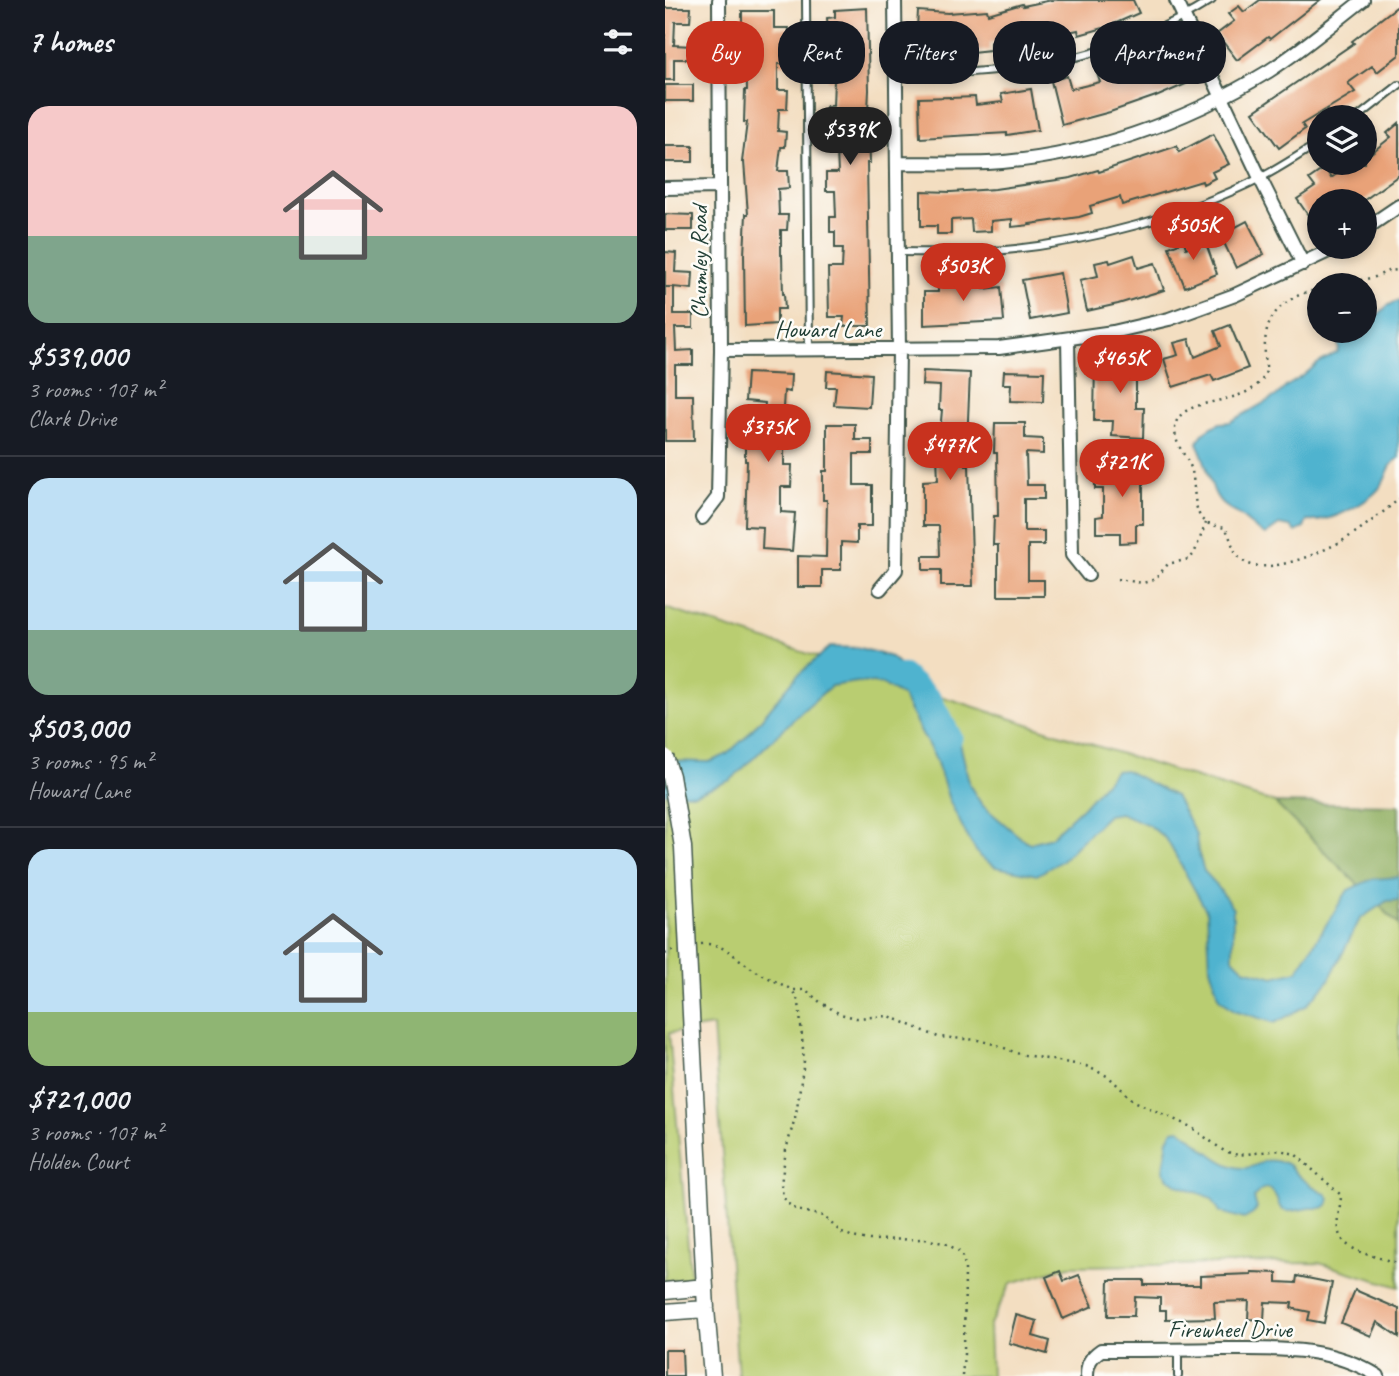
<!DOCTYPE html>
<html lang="en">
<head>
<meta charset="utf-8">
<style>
	body { margin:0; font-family:Caveat,sans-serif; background:#20242c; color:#f1f3f6; height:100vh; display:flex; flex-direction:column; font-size:26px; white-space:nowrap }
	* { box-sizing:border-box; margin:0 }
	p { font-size:23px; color:#9ea1a6 }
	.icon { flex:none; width:38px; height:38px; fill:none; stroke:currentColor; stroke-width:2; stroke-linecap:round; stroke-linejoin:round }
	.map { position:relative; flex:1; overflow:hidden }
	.details { display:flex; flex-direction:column; background:#171b24; width:665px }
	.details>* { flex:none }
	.guide { position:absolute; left:21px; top:21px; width:607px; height:63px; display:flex; gap:14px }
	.tools { position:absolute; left:642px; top:105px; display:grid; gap:14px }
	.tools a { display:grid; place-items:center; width:70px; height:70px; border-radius:50%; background:#171b24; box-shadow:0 4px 10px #0003; font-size:35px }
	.price { position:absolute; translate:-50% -60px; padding:0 16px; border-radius:24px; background:#c8321e; color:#fff; font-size:23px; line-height:46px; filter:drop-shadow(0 2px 4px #0008) }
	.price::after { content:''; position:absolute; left:50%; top:42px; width:21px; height:16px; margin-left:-10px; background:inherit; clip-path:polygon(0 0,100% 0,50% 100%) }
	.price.active { background:#222; color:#fff }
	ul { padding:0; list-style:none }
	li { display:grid; align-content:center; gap:14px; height:371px; padding:0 28px }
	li+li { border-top:2px solid #363941 }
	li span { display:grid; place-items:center; height:217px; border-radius:21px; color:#555 }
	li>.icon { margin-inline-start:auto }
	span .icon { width:126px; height:126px; fill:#fffc; stroke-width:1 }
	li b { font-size:30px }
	h2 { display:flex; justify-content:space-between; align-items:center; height:84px; padding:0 28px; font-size:30px }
	.tag { padding:0 24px; border-radius:28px; background:#171b24; box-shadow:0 4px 10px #0003; font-size:24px; line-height:63px }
	.tag.active { background:#c8321e; color:#fff }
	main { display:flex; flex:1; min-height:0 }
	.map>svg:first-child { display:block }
</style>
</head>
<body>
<main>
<section class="details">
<h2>7 homes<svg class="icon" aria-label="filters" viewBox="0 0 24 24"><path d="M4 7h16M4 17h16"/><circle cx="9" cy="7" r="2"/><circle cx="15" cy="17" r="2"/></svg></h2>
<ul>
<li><span style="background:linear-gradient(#f6c9c9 60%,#7fa58c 0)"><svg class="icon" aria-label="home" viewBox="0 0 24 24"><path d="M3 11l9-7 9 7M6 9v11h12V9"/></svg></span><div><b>$539,000</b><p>3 rooms · 107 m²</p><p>Clark Drive</p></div></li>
<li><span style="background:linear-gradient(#bfe0f5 70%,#7fa58c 0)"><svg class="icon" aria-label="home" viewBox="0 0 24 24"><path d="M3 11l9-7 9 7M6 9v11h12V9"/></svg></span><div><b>$503,000</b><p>3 rooms · 95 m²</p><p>Howard Lane</p></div></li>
<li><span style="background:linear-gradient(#bfe0f5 75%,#8fb573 0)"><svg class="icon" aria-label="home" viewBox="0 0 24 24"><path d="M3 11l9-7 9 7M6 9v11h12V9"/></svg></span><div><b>$721,000</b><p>3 rooms · 107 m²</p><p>Holden Court</p></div></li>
</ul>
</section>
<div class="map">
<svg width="734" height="1376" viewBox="0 0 734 1376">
	<rect width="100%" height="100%" fill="#fdfcf7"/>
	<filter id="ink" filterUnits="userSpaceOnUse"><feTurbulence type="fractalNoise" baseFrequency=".0143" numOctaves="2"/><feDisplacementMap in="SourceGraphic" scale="14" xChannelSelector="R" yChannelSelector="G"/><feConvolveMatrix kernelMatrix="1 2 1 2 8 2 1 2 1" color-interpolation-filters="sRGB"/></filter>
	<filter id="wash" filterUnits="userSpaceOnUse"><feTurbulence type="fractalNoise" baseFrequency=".00686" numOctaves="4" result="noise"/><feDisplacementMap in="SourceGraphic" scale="28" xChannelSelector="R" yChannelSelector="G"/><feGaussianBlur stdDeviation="1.57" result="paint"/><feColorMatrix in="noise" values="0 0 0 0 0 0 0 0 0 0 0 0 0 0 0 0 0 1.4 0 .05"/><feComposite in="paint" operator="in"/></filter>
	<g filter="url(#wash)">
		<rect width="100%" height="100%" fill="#f3dec1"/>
		<path fill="#b9cd71" stroke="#6c8552" stroke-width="2" d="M0,608l610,195 124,122v362l-80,-24 -250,3 -58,17 -22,43 2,50h-253l-25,-350 -44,7 22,246 -26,2z"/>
		<path fill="#92b063" stroke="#58764c" stroke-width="2" d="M610,803l124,2v120z"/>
		<path fill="#50b3cf" stroke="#387882" stroke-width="2" d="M734,300v158c-11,6 -11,18 -18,28 -12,17 -54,38 -74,35l-3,6 -8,5 -6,-5 -11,-2 -14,10c-9,-5 -15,-11 -23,-18 -12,-9 -21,-10 -28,-26 -6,-16 -9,-33 -17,-48l5,-8 6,-6 12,-6 10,-1 46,-26 11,-10 16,-10 14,-12 21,-12 1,-4 -1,-4 22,-13h5v-4l22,-21z
			M165,647l30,1 31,9 19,17 50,69 10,43 12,19 39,33 9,5 21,-6 33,-31 31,-35 10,-1 50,26 21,38 2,17 6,20 12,13 17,25v49l11,11 30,8 23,-6 51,-81 24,-11 27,-2v23l-12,1 -27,18 -32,63 -22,24 -31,17 -41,-13 -15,-12 -9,-30 -3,-56 -40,-72 -18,-15 -29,-12 -12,2 -47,46 -24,14 -41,-8 -16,-10 -11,-17 -20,-40 -13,-40 -34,-64 -20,-12 -24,-2 -27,4 -31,27 -69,67 -36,14 -30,-1v-32l44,1 17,-7 20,-18 51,-61z
			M515,1129c17,12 42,39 63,39 17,0 18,-13 42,-5 7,3 9,9 15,14 8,7 18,12 27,18l2,4c-1,4 -1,7 -7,9 -1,0 -10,0 -11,0 -8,0 -21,6 -28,2 -6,-4 -4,-10 -8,-15 -7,-12 -16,-6 -21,3l3,10 -4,6 -9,5 -24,-7 -8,-14 -34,-13 -11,-8 -4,-6 5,-32 5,-9z"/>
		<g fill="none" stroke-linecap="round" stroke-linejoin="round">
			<path stroke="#50b3cf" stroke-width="23" d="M238,675l27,24 21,39"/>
		</g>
		<g id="blocks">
			<path fill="#e9a278" d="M387,0h81l6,13 -32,14 -28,8 -1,-5 -23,5 1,5 -41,11 -4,-14 -21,6v7l-18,2 -1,-11 -22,1v16l-17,-1v-12l-16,-1 2,-33 30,2 39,-3 1,4 34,-10 1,2z
				M595,0h60l-50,39 -2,-2 -31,23 -20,-26 17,-13 -6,-7 11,-8 5,6z
				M734,5v50l-22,17 -5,-6 -24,17 7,9 -53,32 3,5 -26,19 -26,-36 101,-69 -2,-2z
				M0,8h26l-1,14h-15l-1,23 18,1v13h-18v21h-9z
				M202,8l2,82 -2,40h2l1,33h-3l3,163h-27l1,-9h-15l-1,-49h14l1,-20h-8v-16h-5v-15h6l-1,-26h-9v-18h12l-1,-22h-8l-1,-30h-3l1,-15h7l1,-26h-6v-16h9l1,-24 -9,1 -2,-23 8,-1v-7z
				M77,11h32v17h15l-2,36h-9v26h10l-1,19h-8l-1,22 8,1 -1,15h-4l-3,24h10l1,17 -11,1 1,26h9l-1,15h-6v25h1l1,39h1l1,15h-8v15l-32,2 -1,-71 2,-41h2l-4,-52h-2l5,-40h-3l1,-32h2l-1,-48h-4z
				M491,51l4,10 14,-7 12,30 -30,13v-1l-46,16 -48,13 -11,-44 16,-5 4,13 29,-7 -4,-11 18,-6 4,12 26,-9 -5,-9z
				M0,85h28v16h-28z
				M366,89l7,41 -31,5v-2l-87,5 -1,-40 31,-1v1l25,-1 1,8 27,-3 -2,-8z
				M734,123v52l-36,26h-44v30l-22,-32 18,-12 -6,-8 16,-11 6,10 21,-15h13v-5l26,-21 -4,-4z
				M548,134l16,30 -17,8 3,6 -12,6 -1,-3 -80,24 -2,-8 -30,9 2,7 -13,4 -49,7 1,1 -19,2v-8l-21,2v10l-19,1 -1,-13 -20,1v14h-14v-8h-16v-35l30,1 44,-3 76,-11 27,-8 1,2 78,-26 2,6z
				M0,146h28v16h-28z
				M0,214l28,1v15h-28z
				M567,220l4,7 11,-6 17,33 -28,14 -19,-40z
				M519,241l2,7 19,-7 12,33 -32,13 -16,-40z
				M0,252l11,1 -1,19 18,1 -1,16 -18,-2v27h19v14h-18l1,23 17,-1v15h-18v30h18l1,46h-29v-154h8h-8z
				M469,255l4,13 17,-5 9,27 -46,14 -31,7 -7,-31 18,-4 -3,-13 14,-3 1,3z
				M395,273l7,40 -37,7 -8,-40z
				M318,277l1,12 17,-2 3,34 -80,4v-33h14v-10h27v-3z
				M565,325l18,43 -34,13 -3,-6 -38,12 -9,-28 14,-4 -4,-12 15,-4 6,18 26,-11 -6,-15z
				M457,355h23v23h-9v30h8l-1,30 -31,-2 1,-15h-19l1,-60h27z
				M162,371l44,3 -2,33 -35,-2 2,-18h-10z
				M258,371l47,2 -4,93h3l4,120h-32v-16h-18v-14h17l-1,-30h-16v-45l15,-1 -1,-24 -15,-1 2,-14 15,2 3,-33h-3l1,-24 -18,-1z
				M339,371l40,1 -1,30 -33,-1 1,-17h-8z
				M82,373l44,2 -1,17 -6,-1 -2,34h2v40h8l-1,22h-10v25l14,1 -3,38 -30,-2 1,-22 -18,-1 2,-65h-2v-29h11v-7h7l2,-22 -20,-2z
				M330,423h30v15l18,1v15l-17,-1 1,32h17v14h-20v32h20v14h-16v35h16v16h-46v-51h-5l1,-29h4l-1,-63h-3z
				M162,424h28v16h17v14h-18v31h18v41h-15v17l-16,-1v28h-19v17h-24v-31l28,1 1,-57h-4v-29h4z
				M446,459h32v65h-7v18l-16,1v-10h-24v-16l7,-1v-27h-8v-15h17z
				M395,1271l4,10 15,-6 14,31 -30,13 -17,-42z
				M586,1272l26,1v9l19,1 1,-7 35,7 -8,40 -16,-3 2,-8 -19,-4 1,-5 -27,-1 -1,18 -16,-1 1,-18 -35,1 1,16 -49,1v-9h-6v-12l-25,-1 -1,19h-26l1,-36h35v5h56v-9l51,-2z
				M690,1290l44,19v28l-22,-15 -6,14 -30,-13z
				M351,1315l21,6 -4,15 17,5 -3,13 -38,-11z
				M0,1350h17l1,26h-18z"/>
		</g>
	</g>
	<g filter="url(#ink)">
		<use href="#blocks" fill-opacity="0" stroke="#3f5549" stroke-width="2"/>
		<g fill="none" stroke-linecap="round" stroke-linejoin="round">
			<g stroke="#3f5549" stroke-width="10">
				<path id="lane" d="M141,0l3,350
					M231,74c114,1 218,-12 316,-74
					M693,117l41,-32
					M234,252c35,0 71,2 106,-2 84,-8 180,-34 255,-72 20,-10 40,-24 59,-35
					M513,1350v26"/>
			</g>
			<g stroke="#3f5549" stroke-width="16">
				<path id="street" d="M511,0l84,178 43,86
					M232,163c30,0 61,1 91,0 98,-5 197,-41 281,-92 33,-21 63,-47 94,-71
					M0,188l55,-1
					M700,229l34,-23
					M403,339l4,216 16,20
					M56,350l278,-2 114,-16 56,-13 66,-24 102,-48
					M37,518l16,-21 3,-147 -2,-350
					M215,589l16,-19 3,-221 -4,-349
					M422,1376c0,-13 4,-19 14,-26 40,0 80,0 119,-1 56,0 109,-4 158,27"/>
			</g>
			<g stroke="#3f5549" stroke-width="19">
				<path id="secondary" d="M27,1035l14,274 6,67
					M0,1291l40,-4
					M0,1312l41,-3"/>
			</g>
			<path stroke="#3f5549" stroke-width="2.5" stroke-dasharray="2 5" stroke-linecap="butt" d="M661,285l3,-2 32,-3 14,-3 13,-6 11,-1
				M654,289c-4,2 -10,2 -15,4 -30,12 -41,31 -39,63 1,10 3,16 -4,25 -20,24 -65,16 -82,36 -4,5 -5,13 -3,20 2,12 13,22 16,34 3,14 1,34 9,47 5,7 16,8 24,10 7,10 7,25 18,33 22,16 77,-8 99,-20 20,-12 39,-27 57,-42
				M452,579l26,4 7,-2 5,-2 13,-15 21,-5 5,-5 12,-31
				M36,944c24,-2 36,16 55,27 12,7 24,12 36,19
				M0,954l10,-5
				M297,1376l2,-22 1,-85 -1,-9 -4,-8 -13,-8 -22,-5 -56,1 -12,-2 -15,-5 -19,-17 -26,-6 -10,-7 -4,-7 -2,-12 5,-34 10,-36 8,-53 -5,-59 -7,-12h14l14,12 20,12 16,4 33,-2 49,21 40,3 19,5 22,9 67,12 23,11 25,24 57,26 33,24 14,4 42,-5 15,4 46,41c0,10 -5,25 -3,34 4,25 42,27 61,35"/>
			<use href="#lane" stroke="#fff" stroke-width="6"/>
			<use href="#street" stroke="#fff" stroke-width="12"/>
			<use href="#secondary" stroke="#fff" stroke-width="16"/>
			<g stroke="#3f5549" stroke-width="19" stroke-linecap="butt">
				<path id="secondary-bridge" d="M0,757l6,19 12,71 9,188"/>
			</g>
			<use href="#secondary-bridge" stroke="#fff" stroke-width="16"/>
		</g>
	</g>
	<g text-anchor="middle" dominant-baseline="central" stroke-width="5" stroke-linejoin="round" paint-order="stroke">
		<g font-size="24" fill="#1f3d34" stroke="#fdfcf7">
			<text transform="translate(34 262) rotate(-90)">Chumley Road</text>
			<text x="163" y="329">Howard Lane</text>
			<text x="565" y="1329">Firewheel Drive</text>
		</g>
	</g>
</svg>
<div class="tools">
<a><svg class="icon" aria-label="layers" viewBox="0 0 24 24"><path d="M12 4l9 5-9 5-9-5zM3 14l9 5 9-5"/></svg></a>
<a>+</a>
<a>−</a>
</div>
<b class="price active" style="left:185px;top:167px">$539K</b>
<b class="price" style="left:528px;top:262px">$505K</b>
<b class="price" style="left:298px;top:303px">$503K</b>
<b class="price" style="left:455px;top:395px">$465K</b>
<b class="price" style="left:103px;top:464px">$375K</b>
<b class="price" style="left:285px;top:482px">$477K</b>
<b class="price" style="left:457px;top:499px">$721K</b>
<div class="guide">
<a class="tag active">Buy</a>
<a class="tag">Rent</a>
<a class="tag">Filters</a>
<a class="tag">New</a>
<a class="tag">Apartment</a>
</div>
</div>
</main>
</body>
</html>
